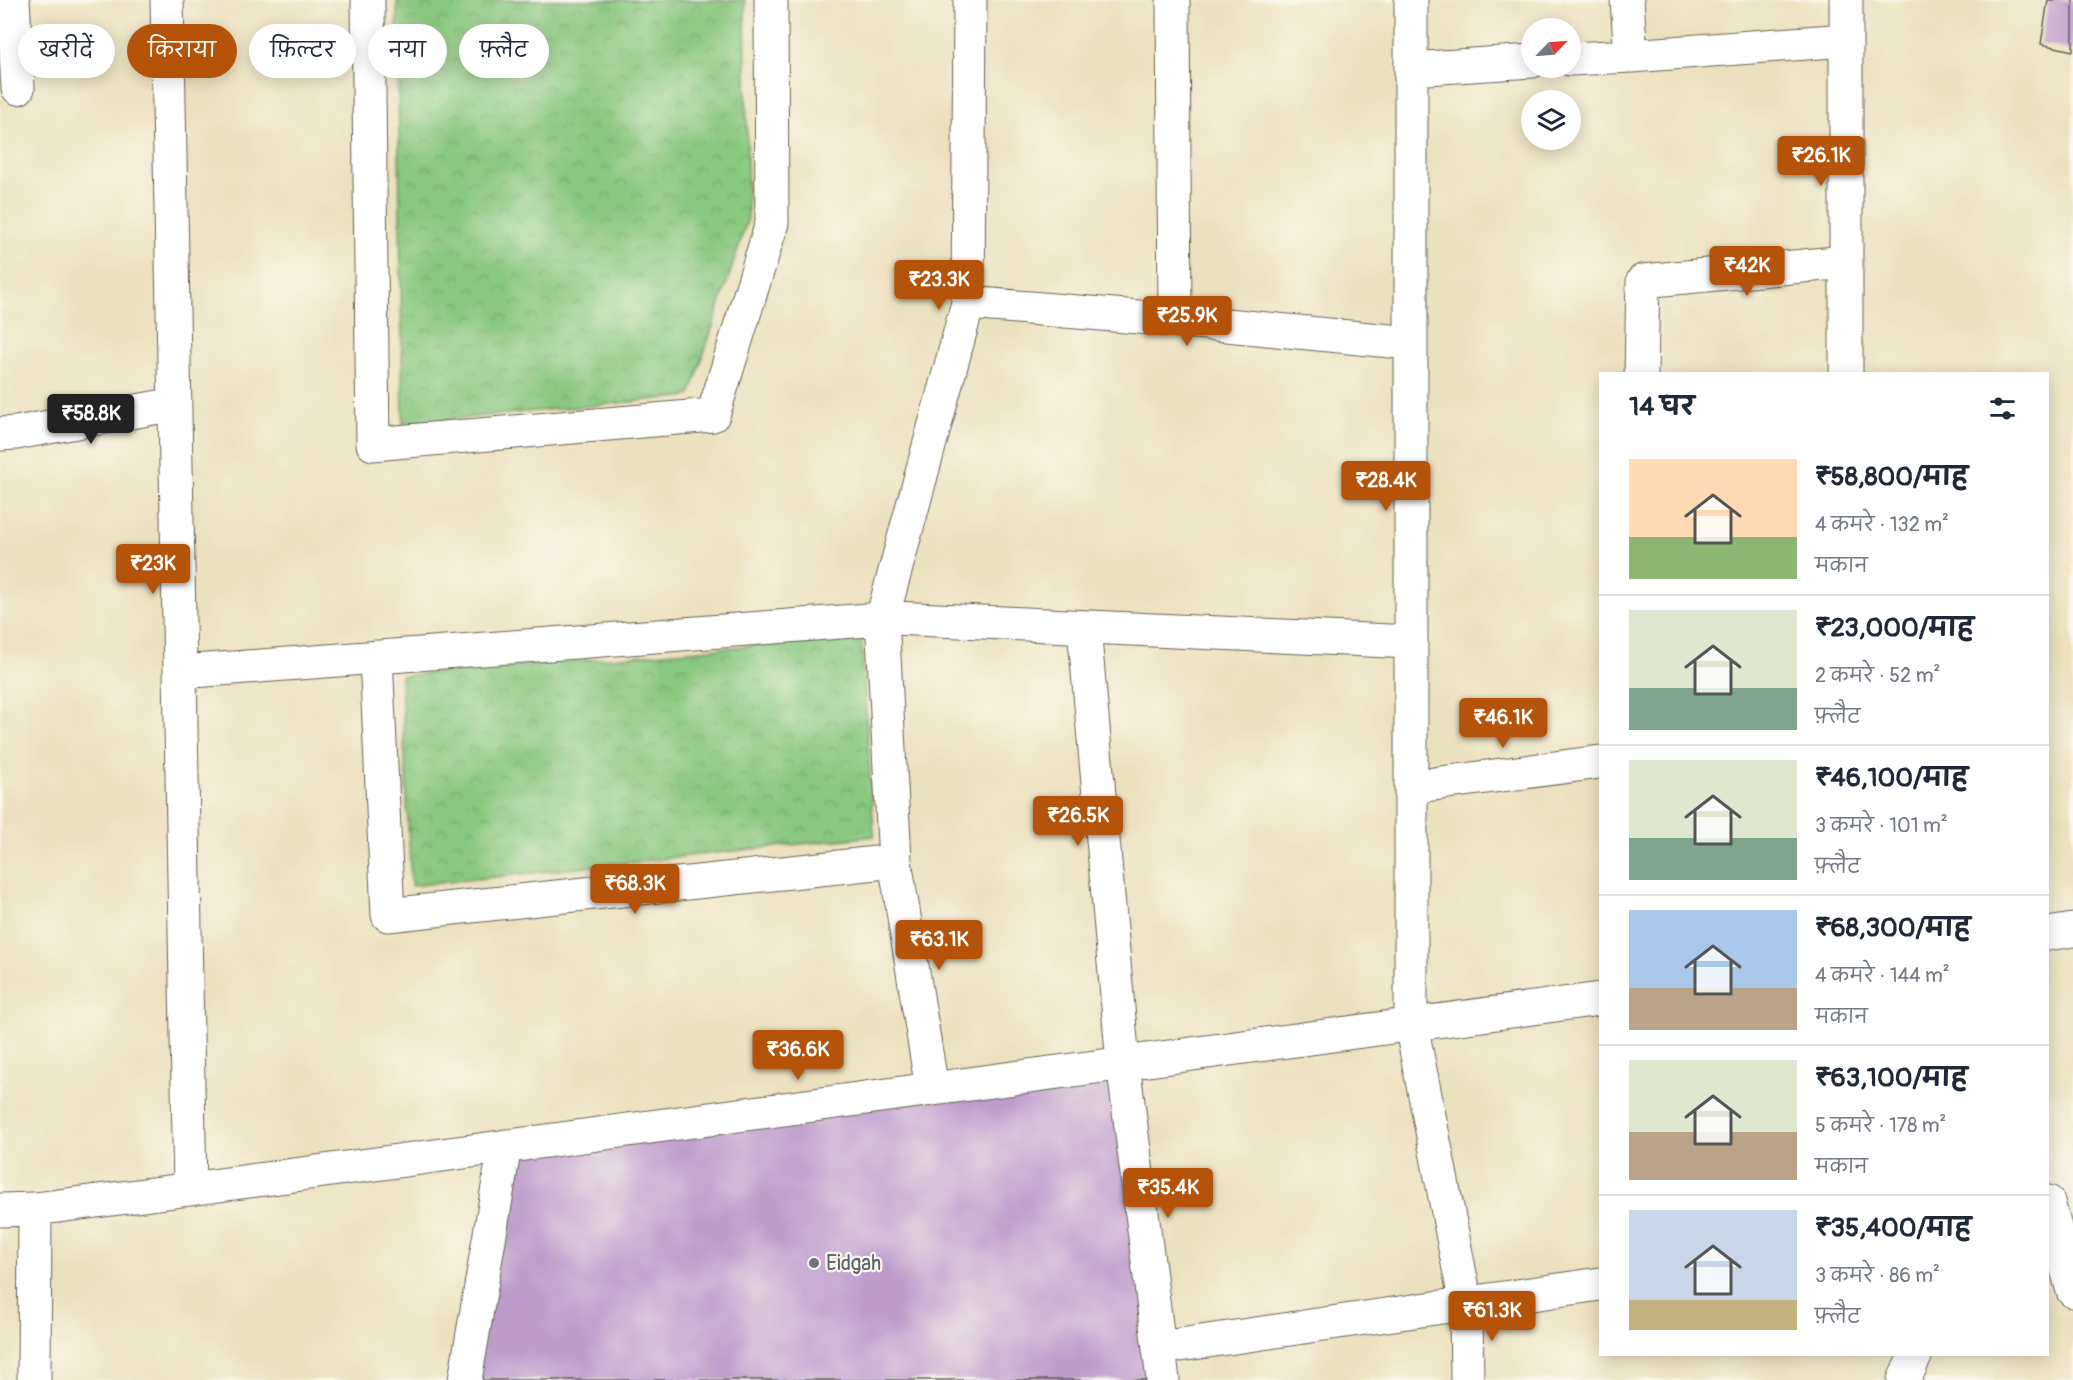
<!DOCTYPE html>
<html lang="hi">
<head>
<meta charset="utf-8">
<style>
	body { margin:0; font-family:Pangolin,"Playpen Sans Deva",sans-serif; background:#f2f2f3; color:#1f2937; height:100vh; display:flex; flex-direction:column; font-size:22px; white-space:nowrap }
	* { box-sizing:border-box; margin:0 }
	p { font-size:20px; color:#747a83 }
	.icon { flex:none; width:33px; height:33px; fill:none; stroke:currentColor; stroke-width:2; stroke-linecap:round; stroke-linejoin:round }
	.map { position:relative; flex:1; overflow:hidden }
	.panel { position:absolute; left:1599px; top:372px; width:450px; height:984px; display:flex; flex-direction:column; background:#fff; border-radius:0px; box-shadow:0 3px 15px #0003 }
	.panel>* { flex:none }
	.guide { position:absolute; left:18px; top:24px; width:570px; height:54px; display:flex; gap:12px }
	.needle { width:39px; rotate:65deg }
	.buttons { position:absolute; left:1521px; top:18px; display:grid; gap:12px }
	.buttons a { display:grid; place-items:center; width:60px; height:60px; border-radius:50%; background:#fff; box-shadow:0 3px 15px #0003; font-size:30px }
	.price { position:absolute; translate:-50% -51px; padding:0 14px; border-radius:6px; background:#b45309; color:#fff; font-size:20px; line-height:39px; filter:drop-shadow(0 2px 3px #0008) }
	.price::after { content:''; position:absolute; left:50%; top:36px; width:18px; height:14px; margin-left:-9px; background:inherit; clip-path:polygon(0 0,100% 0,50% 100%) }
	.price.current { background:#222; color:#fff }
	ul { padding:0; list-style:none }
	li { display:flex; align-items:center; gap:18px; height:150px; padding:0 30px }
	li+li { border-top:2px solid #e0e1e3 }
	li span { display:grid; place-items:center; flex:none; width:168px; height:120px; border-radius:0px; color:#555 }
	li>.icon { margin-inline-start:auto }
	span .icon { width:72px; height:72px; fill:#fffc; stroke-width:1 }
	li b { font-size:26px }
	h2 { display:flex; justify-content:space-between; align-items:center; height:72px; padding:0 30px; font-size:26px }
	.pill { padding:0 21px; border-radius:27px; background:#fff; box-shadow:0 3px 15px #0003; font-size:21px; line-height:54px }
	.pill.current { background:#b45309; color:#fff }
	.map>svg:first-child { display:block }
</style>
</head>
<body>
<div class="map">
<svg width="2073" height="1380" viewBox="0 0 2073 1380">
	<defs>
		<pattern id="park-crowns" width="20" height="18" patternUnits="userSpaceOnUse" patternTransform="scale(1.5)"><rect width="20" height="18" fill="#89c87f"/><path d="M2 6a3 3 0 1 1 6 0M12 15a3 3 0 1 1 6 0" fill="none" stroke="#76ab6d"/></pattern>
	</defs>
	<rect width="100%" height="100%" fill="#fbf7ec"/>
	<filter id="ink" filterUnits="userSpaceOnUse"><feTurbulence type="fractalNoise" baseFrequency=".0167" numOctaves="2"/><feDisplacementMap in="SourceGraphic" scale="12" xChannelSelector="R" yChannelSelector="G"/><feConvolveMatrix kernelMatrix="1 2 1 2 8 2 1 2 1" color-interpolation-filters="sRGB"/></filter>
	<filter id="wash" filterUnits="userSpaceOnUse"><feTurbulence type="fractalNoise" baseFrequency=".008" numOctaves="4" result="noise"/><feDisplacementMap in="SourceGraphic" scale="24" xChannelSelector="R" yChannelSelector="G"/><feGaussianBlur stdDeviation="1.35" result="paint"/><feColorMatrix in="noise" values="0 0 0 0 0 0 0 0 0 0 0 0 0 0 0 0 0 1.4 0 .05"/><feComposite in="paint" operator="in"/></filter>
	<g filter="url(#wash)">
		<rect width="100%" height="100%" fill="#ece1be"/>
		<path fill="url(#park-crowns)" stroke="#52724e" stroke-width="1.5" d="M397,0h348l3,218 -58,178 -287,28z
			M861,636l13,200 -463,50 -10,-210z"/>
		<g id="blocks">
			<path fill="#bd9ccc" d="M2048,0h25v51l-32,-7z
				M1123,1063l39,317h-708l51,-234z"/>
		</g>
	</g>
	<g filter="url(#ink)">
		<use href="#blocks" fill-opacity="0" stroke="#656155" stroke-width="1.5"/>
		<g fill="none" stroke-linecap="round" stroke-linejoin="round">
			<g stroke="#656155" stroke-width="35">
				<path id="minor" d="M13,0l5,88
					M167,0l23,1189
					M368,0l5,444 340,-29 59,-192 -1,-223
					M1173,0l2,320
					M1411,0v1024l55,280 1,76
					M1631,56l215,-16
					M1570,59l61,-3 -4,-56
					M1411,69l121,-8
					M968,303l207,17 236,23
					M1641,374l2,-93 203,-19
					M1846,374v-374
					M0,434l16,-1 159,-29
					M1084,627l39,436 40,317
					M376,657l12,258 507,-54 -13,-242 86,-316 2,-303
					M180,672l714,-54 517,24
					M1411,787l189,-25
					M895,861l37,228
					M2048,934l25,-4
					M2048,1202l25,89
					M0,1210l35,-1 155,-20 1410,-190
					M1159,1348l441,-64
					M34,1380l1,-171
					M465,1380l40,-234
					M1904,1380l12,-26"/>
			</g>
			<use href="#minor" stroke="#fff" stroke-width="33"/>
		</g>
	</g>
	<circle fill="#6b7280" stroke="#fbf7ec" stroke-width="2" cx="814" cy="1263" r="6"/>
	<g text-anchor="middle" dominant-baseline="central" stroke-width="4.5" stroke-linejoin="round" paint-order="stroke">
		<g font-size="21" fill="#5b616d" stroke="#fbf7ec" text-anchor="start">
			<text x="826" y="1263">Eidgah</text>
		</g>
	</g>
</svg>
<div class="buttons">
<a><svg class="needle" viewBox="-14 -14 28 28"><path d="M0-13l5 13h-10z" fill="#e53935"/><path d="M0 13l5-13h-10z" fill="#747a83"/></svg></a>
<a><svg class="icon" aria-label="layers" viewBox="0 0 24 24"><path d="M12 4l9 5-9 5-9-5zM3 14l9 5 9-5"/></svg></a>
</div>
<b class="price" style="left:1821px;top:187px">₹26.1K</b>
<b class="price" style="left:1747px;top:297px">₹42K</b>
<b class="price" style="left:939px;top:311px">₹23.3K</b>
<b class="price" style="left:1187px;top:347px">₹25.9K</b>
<b class="price current" style="left:91px;top:445px">₹58.8K</b>
<b class="price" style="left:1386px;top:512px">₹28.4K</b>
<b class="price" style="left:153px;top:595px">₹23K</b>
<b class="price" style="left:1503px;top:749px">₹46.1K</b>
<b class="price" style="left:1078px;top:847px">₹26.5K</b>
<b class="price" style="left:635px;top:915px">₹68.3K</b>
<b class="price" style="left:939px;top:971px">₹63.1K</b>
<b class="price" style="left:798px;top:1081px">₹36.6K</b>
<b class="price" style="left:1168px;top:1219px">₹35.4K</b>
<b class="price" style="left:1492px;top:1342px">₹61.3K</b>
<div class="guide">
<a class="pill">खरीदें</a>
<a class="pill current">किराया</a>
<a class="pill">फ़िल्टर</a>
<a class="pill">नया</a>
<a class="pill">फ़्लैट</a>
</div>
<section class="panel">
<h2>14 घर<svg class="icon" aria-label="filters" viewBox="0 0 24 24"><path d="M4 7h16M4 17h16"/><circle cx="9" cy="7" r="2"/><circle cx="15" cy="17" r="2"/></svg></h2>
<ul>
<li><span style="background:linear-gradient(#ffd9b3 65%,#8fb573 0)"><svg class="icon" aria-label="home" viewBox="0 0 24 24"><path d="M3 11l9-7 9 7M6 9v11h12V9"/></svg></span><div><b>₹58,800/माह</b><p>4 कमरे · 132 m²</p><p>मकान</p></div></li>
<li><span style="background:linear-gradient(#dfe7d0 65%,#7fa58c 0)"><svg class="icon" aria-label="home" viewBox="0 0 24 24"><path d="M3 11l9-7 9 7M6 9v11h12V9"/></svg></span><div><b>₹23,000/माह</b><p>2 कमरे · 52 m²</p><p>फ़्लैट</p></div></li>
<li><span style="background:linear-gradient(#dfe7d0 65%,#7fa58c 0)"><svg class="icon" aria-label="home" viewBox="0 0 24 24"><path d="M3 11l9-7 9 7M6 9v11h12V9"/></svg></span><div><b>₹46,100/माह</b><p>3 कमरे · 101 m²</p><p>फ़्लैट</p></div></li>
<li><span style="background:linear-gradient(#a9c7e8 65%,#b9a48a 0)"><svg class="icon" aria-label="home" viewBox="0 0 24 24"><path d="M3 11l9-7 9 7M6 9v11h12V9"/></svg></span><div><b>₹68,300/माह</b><p>4 कमरे · 144 m²</p><p>मकान</p></div></li>
<li><span style="background:linear-gradient(#dfe7d0 60%,#b9a48a 0)"><svg class="icon" aria-label="home" viewBox="0 0 24 24"><path d="M3 11l9-7 9 7M6 9v11h12V9"/></svg></span><div><b>₹63,100/माह</b><p>5 कमरे · 178 m²</p><p>मकान</p></div></li>
<li><span style="background:linear-gradient(#c9d6e8 75%,#c2b280 0)"><svg class="icon" aria-label="home" viewBox="0 0 24 24"><path d="M3 11l9-7 9 7M6 9v11h12V9"/></svg></span><div><b>₹35,400/माह</b><p>3 कमरे · 86 m²</p><p>फ़्लैट</p></div></li>
</ul>
</section>
</div>
</body>
</html>
